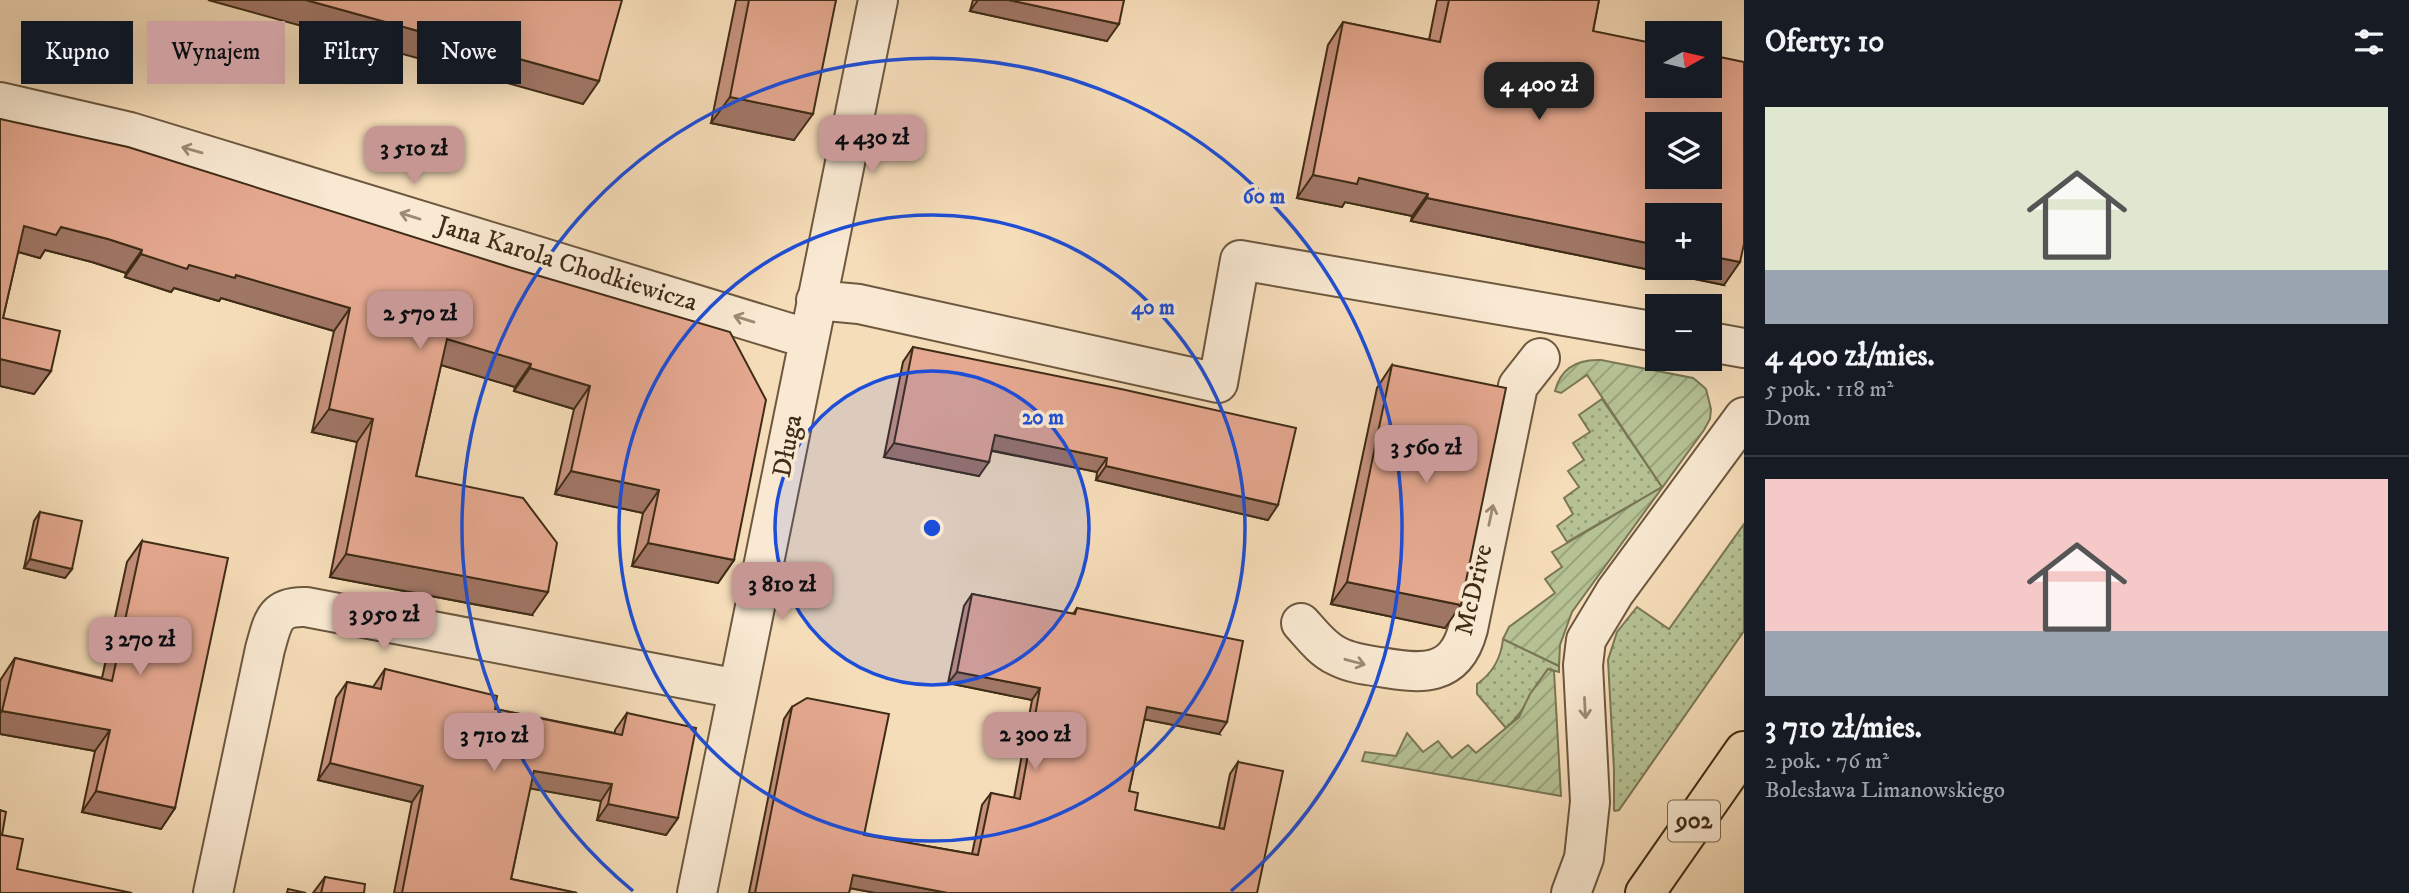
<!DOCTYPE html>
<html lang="pl">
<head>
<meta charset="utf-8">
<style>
	body { margin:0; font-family:"IM FELL DW Pica",serif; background:#20242c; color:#f1f3f6; height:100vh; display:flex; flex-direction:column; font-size:26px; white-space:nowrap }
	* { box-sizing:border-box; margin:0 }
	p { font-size:23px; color:#9ea1a6 }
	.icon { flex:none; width:38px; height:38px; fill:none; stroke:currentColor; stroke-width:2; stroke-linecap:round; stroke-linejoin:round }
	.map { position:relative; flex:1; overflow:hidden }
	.panel { display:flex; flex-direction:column; background:#171b24; width:665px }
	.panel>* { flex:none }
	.hud { position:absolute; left:21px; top:21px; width:665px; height:63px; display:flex; gap:14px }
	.needle { width:46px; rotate:82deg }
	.tools { position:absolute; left:1645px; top:21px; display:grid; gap:14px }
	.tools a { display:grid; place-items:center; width:77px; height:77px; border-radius:0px; background:#171b24; box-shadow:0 7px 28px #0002; font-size:35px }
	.price { position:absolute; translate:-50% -60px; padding:0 16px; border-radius:14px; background:#c59692; color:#111; font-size:23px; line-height:46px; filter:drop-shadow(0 2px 4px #0008) }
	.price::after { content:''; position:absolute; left:50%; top:42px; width:21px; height:16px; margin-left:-10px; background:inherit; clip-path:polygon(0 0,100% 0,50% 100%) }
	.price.active { background:#222; color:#fff }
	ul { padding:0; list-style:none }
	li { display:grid; align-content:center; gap:14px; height:371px; padding:0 21px }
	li+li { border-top:2px solid #363941 }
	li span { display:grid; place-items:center; height:217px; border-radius:0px; color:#555 }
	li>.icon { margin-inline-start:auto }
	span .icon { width:126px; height:126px; fill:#fffc; stroke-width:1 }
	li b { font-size:30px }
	h2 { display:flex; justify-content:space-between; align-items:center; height:84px; padding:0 21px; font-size:30px }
	.pill { padding:0 24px; border-radius:0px; background:#171b24; box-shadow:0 7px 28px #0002; font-size:24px; line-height:63px }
	.pill.active { background:#c59692; color:#111 }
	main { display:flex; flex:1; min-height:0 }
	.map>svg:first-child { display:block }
</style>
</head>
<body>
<main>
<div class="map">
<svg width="1744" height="893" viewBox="0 0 1744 893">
	<defs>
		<pattern id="grass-dots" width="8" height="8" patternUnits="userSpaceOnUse" patternTransform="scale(1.75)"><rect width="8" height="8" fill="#b6c294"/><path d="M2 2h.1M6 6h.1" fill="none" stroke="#959e78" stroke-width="1.8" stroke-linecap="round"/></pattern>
		<pattern id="garden-furrows" width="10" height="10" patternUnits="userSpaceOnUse" patternTransform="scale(1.75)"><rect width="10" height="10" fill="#b6c294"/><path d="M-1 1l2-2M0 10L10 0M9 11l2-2" fill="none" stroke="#959e78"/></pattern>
	</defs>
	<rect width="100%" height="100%" fill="#f6ddb9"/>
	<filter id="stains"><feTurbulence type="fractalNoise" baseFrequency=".00286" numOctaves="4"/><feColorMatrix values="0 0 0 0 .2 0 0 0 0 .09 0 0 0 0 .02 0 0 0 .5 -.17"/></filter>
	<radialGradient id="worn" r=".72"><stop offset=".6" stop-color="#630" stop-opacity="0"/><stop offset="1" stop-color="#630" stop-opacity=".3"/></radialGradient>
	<path fill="url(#grass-dots)" stroke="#7a7755" stroke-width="2" d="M1602,399l60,88 -95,55 -10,-16 16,-12 -9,-16 15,-11 -11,-16 16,-11 -11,-17 17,-11 -11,-17z
		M1744,524v107l-125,179 -4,1 -1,-1v-40l-6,-110 9,-28 20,-25 32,22z
		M1503,639l56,27v6l-11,-3c-14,20 -24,43 -42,59l-29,-34v-10c16,-11 24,-26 26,-45z"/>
	<path fill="url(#garden-furrows)" stroke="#7a7755" stroke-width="2" d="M1601,360l92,18 5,4 8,7 5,20 -1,10 -6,11 -132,182 -12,33 -1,21 -56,-27 6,-12 46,-34 -10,-14 17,-12 -10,-15 110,-65 -75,-112 -26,18 -6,-2c6,-24 23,-32 46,-31z
		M1548,669l6,2 7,125 -199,-35 3,-9 31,4 11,-23 16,19 15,-11 14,17 16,-13 8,8 43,-36 11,-23z"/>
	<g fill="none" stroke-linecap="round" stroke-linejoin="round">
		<g stroke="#6d583f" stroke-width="42">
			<path id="minor" d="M0,102l130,30 679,207
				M816,300l43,4 359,79 22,-123 417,72
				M1710,342l34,6
				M1301,623c11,12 21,26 36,33 13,7 29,9 43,11 41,7 75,11 88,-38l50,-243 22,-28
				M213,893l52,-244c8,-28 9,-43 41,-42l432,82
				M697,893l181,-893
				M1571,893l13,-35 6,-56 -7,-137 3,-25 29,-48 129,-175"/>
		</g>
		<g stroke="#3f2c16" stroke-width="42">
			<path id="major" d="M1645,893l99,-142"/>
		</g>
		<use href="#minor" stroke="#f9e9d2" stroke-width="38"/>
		<use href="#major" stroke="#f6ddb9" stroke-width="38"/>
	</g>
	<path fill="#c5907c" stroke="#3f2c16" stroke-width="2" d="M736,0h100l-42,140 -83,-17z
		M973,0h151l-17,41 -137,-30z
		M1437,0h162l-6,31 131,254 -313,-64 1,-5 -67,-14 -3,5 -45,-9 31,-153 15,-23 86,18z
		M0,119l509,148 225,293 -16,23 -86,-17 11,-53 -88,-19 19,-85 -60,-18 1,-4 -74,-22 -25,111 116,139 -202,-38 27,-135 -45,-10 22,-101 -113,-33 -2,3 -45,-13 -3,4 -46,-15 1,-4 -34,-11 -47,-12 -5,8 -22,-6 -15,66 48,53 -17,23 -34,-8z
		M913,347l355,173 -172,-40 1,-8 -105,-21 -13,25 -95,-19 19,-95z
		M1392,365l53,263 -114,-24 46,-216z
		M40,512l32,57 -7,9 -41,-10 10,-47z
		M142,541l33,267 -14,21 -79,-17 13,-61 -95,-17v-52l1,-3 14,-21 87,20 25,-116z
		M972,594l101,20 4,-6 142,126 -75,-15 -15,72 6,19 84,18 11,-54 8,-12 19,131h-381l-26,-5 -1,5h-100l35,-174 8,-12 72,128 108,19 10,-49 9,-12 23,5 18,-98 -84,-17 16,-77z
		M385,669l110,40 120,24v-3l12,-17 51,105 -12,17 -69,-15 4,-19 -71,-13 -19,91 66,14h-183l18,-91 -94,-22 18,-82 11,-16 26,5z
		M325,877l39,16h-51z"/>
	<path fill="#a07665" stroke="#3f2c16" stroke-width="2" d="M208,0h98l293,81 -16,23z
		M978,0h31l110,24 -12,17 -137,-30z
		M730,97l83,17 -19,26 -83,-17z
		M1313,175l46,3 69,16 -16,22 -67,-14 -3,5 -45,-9z
		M1427,198l230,47v23h53v-12l30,6 -16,23 -313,-64z
		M24,226l37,1 47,12 34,11 -16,23 -34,-11 -47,-12 -5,8 -32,-9z
		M141,254l95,21 114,33 -16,23 -113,-33 -2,3 -45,-13 -3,4 -46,-15z
		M447,339l84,25 -16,23 -84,-25z
		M0,359l51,12 -17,23 -34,-8z
		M530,368l60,18 -16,23 -60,-18z
		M329,409l44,10 -16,23 -45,-10z
		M995,435l112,23 -10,14 -112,-23z
		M894,443l95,19 -10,14 -95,-19z
		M1106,466l172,39 -10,15 -172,-40z
		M571,471l88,19 -16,23 -88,-19z
		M648,543l86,17 -16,23 -86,-17z
		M346,554l202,38 -16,23 -202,-38z
		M30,559l42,10 -7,9 -41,-10z
		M1347,582l114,23 -16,23 -114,-24z
		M957,672l83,16 -8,12 -84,-17z
		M1147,707l80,15 -8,12 -81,-16z
		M2,711l108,19 -15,21 -95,-17v-20z
		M330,763l93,23 -11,16 -94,-22z
		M534,771l78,13 -11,17 -79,-14z
		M96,791l79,17 -14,21 -79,-17z
		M608,804l70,14 -12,17 -69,-15z
		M853,875l95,18h-72l-32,-6z"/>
	<path fill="#e5a890" stroke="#3f2c16" stroke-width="2" fill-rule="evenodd" d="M306,0h316l-23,81z
		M749,0h87l-23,114 -83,-17z
		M1009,0h115l-5,24z
		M1449,0h150l-6,31 64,13v42h53v-31l34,7v182l-4,18 -30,-6v-41h-53v30l-230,-47 1,-4 -69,-16 -2,6 -44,-9 30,-153 97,20zM1657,124h53v53h-53z
		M0,119l128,28 381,120 221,65 36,68 -32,160 -86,-17 11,-53 -88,-19 19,-85 -60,-18 1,-4 -84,-25 -31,137 107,22 34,45 -9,49 -202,-38 27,-135 -44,-10 21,-101 -114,-33 -1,3 -46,-13 -2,4 -46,-15 1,-4 -34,-11 -47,-12 -5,8 -32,-9 -21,92 57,13 -9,40 -51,-12z
		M913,347l208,42 175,39 -18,77 -172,-39 1,-8 -112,-23 -6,27 -95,-19z
		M1392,365l114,23 -45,217 -114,-23z
		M40,512l42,9 -10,48 -42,-10z
		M142,541l86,17 -53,250 -79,-17 14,-61 -108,-19 13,-53 97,23z
		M972,594l103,20 2,-6 166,33 -16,81 -80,-15 -18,84 9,2 -3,17 89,19 14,-67 45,9 -26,122h-309l-95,-18 -4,18h-94l37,-186 15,-9 82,16 -25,121 114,20 13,-62 29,6 20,-111 -83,-16z
		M385,669l112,27 -2,13 127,26 5,-22 69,15 -18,90 -70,-14 4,-20 -78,-13 -23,108 66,14h-175l21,-107 -93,-23 17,-81 34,7z
		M0,810l6,2 -4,23 21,4 -6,30 115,24h-132z
		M325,877l40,7 -1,9h-43z
		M288,889l18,4h-19z"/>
	<defs><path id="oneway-shaft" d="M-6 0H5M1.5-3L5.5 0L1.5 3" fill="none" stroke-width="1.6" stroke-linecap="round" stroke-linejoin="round" transform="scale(1.75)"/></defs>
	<g stroke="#9c8a74">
		<use href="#oneway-shaft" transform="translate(192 150) rotate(-164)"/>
		<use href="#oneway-shaft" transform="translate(410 216) rotate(-163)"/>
		<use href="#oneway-shaft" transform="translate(744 319) rotate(-163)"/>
		<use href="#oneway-shaft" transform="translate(1491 515) rotate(-78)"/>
		<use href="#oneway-shaft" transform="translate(1355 662) rotate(15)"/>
		<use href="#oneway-shaft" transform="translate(1585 708) rotate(87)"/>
	</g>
	<circle cx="932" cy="528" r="157" fill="#1d4ed8" fill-opacity=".12"/>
	<g fill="none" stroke="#1d4ed8" stroke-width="3.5">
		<circle cx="932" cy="528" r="157"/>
		<circle cx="932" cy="528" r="313"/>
		<path d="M633 891A470 470 0 1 1 1231 891"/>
	</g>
	<g text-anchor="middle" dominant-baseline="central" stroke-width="7" stroke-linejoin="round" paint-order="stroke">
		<rect fill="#f9e9d2" stroke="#77654e" stroke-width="2" x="1668" y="800.5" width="52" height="41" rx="5"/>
		<g font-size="24" font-weight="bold" fill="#3f2c16">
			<text x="1694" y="821">902</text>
		</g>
		<g font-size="26" fill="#3f2c16" stroke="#f9e9d2">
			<text transform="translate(567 264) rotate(17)">Jana Karola Chodkiewicza</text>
			<text transform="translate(788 446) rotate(-79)">Długa</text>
			<text transform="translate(1474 590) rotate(-77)">McDrive</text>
		</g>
	</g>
	<circle cx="932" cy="528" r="10" fill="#1d4ed8" stroke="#f9e9d2" stroke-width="3.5"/>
	<g font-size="21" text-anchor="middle" font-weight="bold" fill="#1d4ed8" stroke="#f9e9d2" stroke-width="7" stroke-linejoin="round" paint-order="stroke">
		<text x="1264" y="203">60 m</text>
		<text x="1153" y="314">40 m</text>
		<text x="1043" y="424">20 m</text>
	</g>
	<rect width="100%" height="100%" filter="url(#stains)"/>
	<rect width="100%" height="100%" fill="url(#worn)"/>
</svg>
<div class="tools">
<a><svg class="needle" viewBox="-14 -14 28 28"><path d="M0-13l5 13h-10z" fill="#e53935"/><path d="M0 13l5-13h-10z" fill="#9ea1a6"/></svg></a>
<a><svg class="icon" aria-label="layers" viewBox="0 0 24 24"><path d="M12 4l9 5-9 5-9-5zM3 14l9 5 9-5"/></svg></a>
<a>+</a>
<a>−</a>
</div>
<b class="price active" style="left:1539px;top:122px">4 400 zł</b>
<b class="price" style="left:872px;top:175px">4 430 zł</b>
<b class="price" style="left:414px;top:186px">3 510 zł</b>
<b class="price" style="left:420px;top:351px">2 570 zł</b>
<b class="price" style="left:1426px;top:485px">3 560 zł</b>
<b class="price" style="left:782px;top:622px">3 810 zł</b>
<b class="price" style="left:384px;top:652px">3 950 zł</b>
<b class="price" style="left:140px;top:677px">3 270 zł</b>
<b class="price" style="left:1035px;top:772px">2 300 zł</b>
<b class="price" style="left:494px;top:773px">3 710 zł</b>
<div class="hud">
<a class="pill">Kupno</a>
<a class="pill active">Wynajem</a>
<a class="pill">Filtry</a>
<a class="pill">Nowe</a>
</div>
</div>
<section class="panel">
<h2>Oferty: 10<svg class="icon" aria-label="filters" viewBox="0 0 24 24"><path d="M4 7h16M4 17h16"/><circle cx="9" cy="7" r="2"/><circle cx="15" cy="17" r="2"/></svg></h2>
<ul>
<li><span style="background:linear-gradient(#dfe7d0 75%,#9aa5b1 0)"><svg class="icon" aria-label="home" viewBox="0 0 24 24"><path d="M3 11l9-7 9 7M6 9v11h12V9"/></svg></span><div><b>4 400 zł/mies.</b><p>5 pok. · 118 m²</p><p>Dom</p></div></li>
<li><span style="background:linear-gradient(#f6c9c9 70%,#9aa5b1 0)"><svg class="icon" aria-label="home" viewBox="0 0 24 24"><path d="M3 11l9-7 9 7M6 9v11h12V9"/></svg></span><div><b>3 710 zł/mies.</b><p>2 pok. · 76 m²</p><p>Bolesława Limanowskiego</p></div></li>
</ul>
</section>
</main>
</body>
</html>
